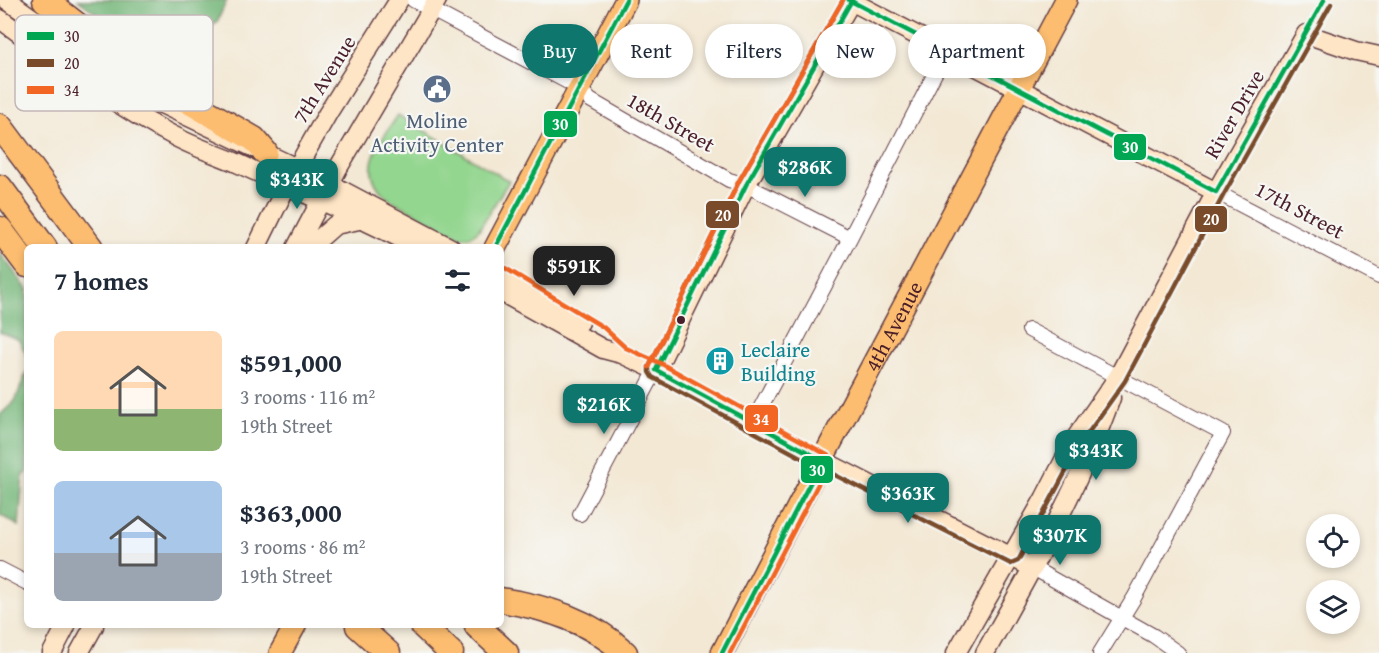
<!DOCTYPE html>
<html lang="en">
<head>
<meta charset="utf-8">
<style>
	body { margin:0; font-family:"Gentium Book Plus",serif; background:#f6f6f7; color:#1f2937; height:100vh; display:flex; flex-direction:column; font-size:22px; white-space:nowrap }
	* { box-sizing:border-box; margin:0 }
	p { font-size:20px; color:#747a83 }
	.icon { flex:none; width:33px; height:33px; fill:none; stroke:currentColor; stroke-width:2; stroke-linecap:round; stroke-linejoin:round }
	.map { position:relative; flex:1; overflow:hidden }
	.sheet { position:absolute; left:24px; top:244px; width:480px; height:384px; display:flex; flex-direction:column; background:#fff; border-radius:9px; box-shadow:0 3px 9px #0003 }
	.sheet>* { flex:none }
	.hud { position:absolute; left:522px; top:24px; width:570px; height:54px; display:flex; gap:12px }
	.buttons { position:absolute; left:1306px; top:514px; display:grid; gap:12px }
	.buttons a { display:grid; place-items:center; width:54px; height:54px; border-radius:50%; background:#fff; box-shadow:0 3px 9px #0003; font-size:30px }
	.price { position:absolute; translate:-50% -51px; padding:0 14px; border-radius:12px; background:#0f766e; color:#fff; font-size:20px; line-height:39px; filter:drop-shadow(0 2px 3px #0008) }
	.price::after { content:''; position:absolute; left:50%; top:36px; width:18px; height:14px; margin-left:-9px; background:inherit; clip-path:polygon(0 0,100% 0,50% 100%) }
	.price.active { background:#222; color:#fff }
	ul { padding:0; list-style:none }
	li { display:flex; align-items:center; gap:18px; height:150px; padding:0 30px }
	li span { display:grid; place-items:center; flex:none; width:168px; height:120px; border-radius:9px; color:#555 }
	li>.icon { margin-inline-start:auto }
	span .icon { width:72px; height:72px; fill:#fffc; stroke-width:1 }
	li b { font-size:26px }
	h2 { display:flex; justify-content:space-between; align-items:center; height:72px; padding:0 30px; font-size:26px }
	.chip { padding:0 21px; border-radius:27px; background:#fff; box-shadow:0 3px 9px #0003; font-size:21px; line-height:54px }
	.chip.active { background:#0f766e; color:#fff }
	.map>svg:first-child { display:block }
</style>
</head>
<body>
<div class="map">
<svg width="1379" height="653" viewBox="0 0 1379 653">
	<rect width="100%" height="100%" fill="#f6f6f2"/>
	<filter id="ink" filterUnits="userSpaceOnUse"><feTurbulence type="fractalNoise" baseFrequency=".0167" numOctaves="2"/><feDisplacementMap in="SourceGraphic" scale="12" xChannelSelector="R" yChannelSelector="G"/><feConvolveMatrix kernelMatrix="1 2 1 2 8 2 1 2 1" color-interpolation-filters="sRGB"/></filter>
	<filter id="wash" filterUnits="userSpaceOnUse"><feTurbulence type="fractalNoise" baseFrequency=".008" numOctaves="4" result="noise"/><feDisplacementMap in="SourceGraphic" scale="24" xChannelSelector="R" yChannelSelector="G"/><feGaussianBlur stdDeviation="1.35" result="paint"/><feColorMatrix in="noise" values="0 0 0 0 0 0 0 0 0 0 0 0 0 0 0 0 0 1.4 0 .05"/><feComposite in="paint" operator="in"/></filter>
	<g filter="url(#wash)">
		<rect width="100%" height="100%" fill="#f3e8d4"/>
		<path fill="#93d68f" stroke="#6e7a5d" stroke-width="1.5" d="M398,115l111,66 -31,50 -9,6h-9l-73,-39c-32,-30 -7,-54 11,-83z"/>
		<path fill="#76b77a" stroke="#606b52" stroke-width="1.5" d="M78,0h149l-10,22 -49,44z
			M0,253l27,36v67l-8,-16 -19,-8z
			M27,371v101l-4,3 -4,51 -19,-11v-100l15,-14z"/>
	</g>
	<g filter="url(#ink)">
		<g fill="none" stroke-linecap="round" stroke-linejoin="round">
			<g stroke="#633d44" stroke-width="16">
				<path id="street" d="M413,0l166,88 11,12 139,80 17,5 104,53
					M1216,192l163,85
					M1029,330l194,103 -89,165 -34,55
					M753,422l97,-184 97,-188
					M580,514l76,-144
					M1033,568l121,68 24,17
					M0,569l27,14"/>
			</g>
			<g stroke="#633d44" stroke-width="21">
				<path id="secondary" d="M7,0l77,55 63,42 183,87 121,64
					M849,0l367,192
					M0,19c56,41 112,85 174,117 20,11 42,18 63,27 61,28 123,53 182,85
					M256,248l30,-61 42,-74 71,-113
					M296,248l41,-78 100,-170
					M309,248l26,-23 29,-6
					M501,274l79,48
					M501,292l102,57 19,5 34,16 166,90 211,108
					M656,370l90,-185 106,-185
					M52,653l14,-27
					M79,653l15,-27
					M956,653l88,-154 31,-60 43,-62 98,-185 90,-158 50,17 23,5
					M985,653c46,-82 94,-165 126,-255"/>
			</g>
			<g stroke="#633d44" stroke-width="24">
				<g id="primary">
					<path d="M495,248l131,-248"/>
					<path d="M280,653l15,-27"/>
					<path id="s1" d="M722,653l100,-193 244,-460"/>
				</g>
			</g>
			<g stroke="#633d44" stroke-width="27">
				<path id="highway" d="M45,0l79,61 45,29 85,49 11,13
					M0,126l91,122
					M0,187l45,61
					M0,229l27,36
					M501,600c46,7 90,21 124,53
					M358,626l30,27
					M423,626l28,27
					M477,626l29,27"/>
			</g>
			<use href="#street" stroke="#fff" stroke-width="14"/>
			<use href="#secondary" stroke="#fee5c5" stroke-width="18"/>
			<use href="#primary" stroke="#fcbd6f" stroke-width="21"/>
			<use href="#highway" stroke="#fcbd6f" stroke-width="24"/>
			<g stroke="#f6f6f2" stroke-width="9">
				<path id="bus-1" d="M849,0l367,192 108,-192
					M495,248l131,-248
					M722,653l100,-193 -166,-90 90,-185 106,-185"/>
			</g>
			<g stroke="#f6f6f2" stroke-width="9">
				<path id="bus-2" d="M843,0l-104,181 -90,186v5l3,5 167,90 192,97 7,-3 63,-118 44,-62 98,-185 108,-192"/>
			</g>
			<g stroke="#f6f6f2" stroke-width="9">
				<path id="bus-3" d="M505,268l98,59 23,21 34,15 169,93v7l-99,190
					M649,367l90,-186 104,-181"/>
			</g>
			<use href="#bus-1" stroke="#00a651" stroke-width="4.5"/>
			<use href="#bus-2" stroke="#7a4b2a" stroke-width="4.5"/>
			<use href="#bus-3" stroke="#f26522" stroke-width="4.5"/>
		</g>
	</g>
	<defs>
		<g id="civic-disc" transform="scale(1.5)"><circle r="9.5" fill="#5c6f8a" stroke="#f6f6f2"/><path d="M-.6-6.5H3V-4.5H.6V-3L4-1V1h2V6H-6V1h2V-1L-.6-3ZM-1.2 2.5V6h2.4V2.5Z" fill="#fff"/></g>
		<g id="building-disc" transform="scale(1.5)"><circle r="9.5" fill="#0f9aa8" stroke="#f6f6f2"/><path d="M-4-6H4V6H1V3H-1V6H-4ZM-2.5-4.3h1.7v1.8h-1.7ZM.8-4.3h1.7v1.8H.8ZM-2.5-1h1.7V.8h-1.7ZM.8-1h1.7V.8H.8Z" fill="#fff"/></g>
	</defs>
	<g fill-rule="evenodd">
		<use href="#civic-disc" x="437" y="89"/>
		<use href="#building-disc" x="720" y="361"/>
	</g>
	<circle fill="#4a1f2b" stroke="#f6f6f2" stroke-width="2" cx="681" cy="320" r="5"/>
	<g text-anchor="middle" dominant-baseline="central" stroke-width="4.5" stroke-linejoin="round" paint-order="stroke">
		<g font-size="21" fill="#4a1f2b" stroke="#f6f6f2">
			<text transform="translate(324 79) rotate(-58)">7th Avenue</text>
			<text transform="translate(1234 114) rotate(-60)">River Drive</text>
			<text transform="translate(671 122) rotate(30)">18th Street</text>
			<text transform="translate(1300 210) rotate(28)">17th Street</text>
			<text stroke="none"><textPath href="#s1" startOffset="369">4th Avenue</textPath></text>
		</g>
		<g font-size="21" fill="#4e5e75" stroke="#f6f6f2">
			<text x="437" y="120">Moline<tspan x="437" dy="24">Activity Center</tspan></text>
		</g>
		<g font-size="21" fill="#0d838f" stroke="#f6f6f2" text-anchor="start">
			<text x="741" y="349">Leclaire<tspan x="741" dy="24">Building</tspan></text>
		</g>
	</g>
	<rect x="15" y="15" width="198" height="96" rx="9" fill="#f6f6f2" stroke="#c2b6b6" stroke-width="1.5"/>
	<rect x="27" y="32" width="27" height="8" fill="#00a651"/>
	<rect x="27" y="59" width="27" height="8" fill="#7a4b2a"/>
	<rect x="27" y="86" width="27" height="8" fill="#f26522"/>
	<g font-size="16" fill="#4a1f2b">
		<text x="64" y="42">30</text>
		<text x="64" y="69">20</text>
		<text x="64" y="96">34</text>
	</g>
	<g stroke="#f6f6f2" stroke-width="2">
		<rect x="543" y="110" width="35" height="28" rx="6" fill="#00a651"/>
		<rect x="1113" y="133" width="34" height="28" rx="6" fill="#00a651"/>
		<rect x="705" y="200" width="35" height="29" rx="6" fill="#7a4b2a"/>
		<rect x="1194" y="205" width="34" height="28" rx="6" fill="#7a4b2a"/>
		<rect x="744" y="404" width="35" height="29" rx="6" fill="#f26522"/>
		<rect x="800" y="455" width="34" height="29" rx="6" fill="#00a651"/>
	</g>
	<g font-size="16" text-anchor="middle" font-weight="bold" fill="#fff">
		<text x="560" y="130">30</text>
		<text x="1130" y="153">30</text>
		<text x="723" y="221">20</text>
		<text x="1211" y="225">20</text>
		<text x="761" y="425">34</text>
		<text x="817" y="476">30</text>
	</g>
</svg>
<div class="buttons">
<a><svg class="icon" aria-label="locate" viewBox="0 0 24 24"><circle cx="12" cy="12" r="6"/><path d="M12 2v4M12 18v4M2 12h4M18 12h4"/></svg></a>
<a><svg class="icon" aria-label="layers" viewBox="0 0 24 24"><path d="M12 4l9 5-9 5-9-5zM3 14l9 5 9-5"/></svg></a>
</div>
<b class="price" style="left:805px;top:198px">$286K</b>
<b class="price" style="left:297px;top:210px">$343K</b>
<b class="price active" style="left:574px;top:297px">$591K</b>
<b class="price" style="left:604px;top:435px">$216K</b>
<b class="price" style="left:1096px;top:481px">$343K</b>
<b class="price" style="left:908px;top:524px">$363K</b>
<b class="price" style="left:1060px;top:566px">$307K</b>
<div class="hud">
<a class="chip active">Buy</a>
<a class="chip">Rent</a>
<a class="chip">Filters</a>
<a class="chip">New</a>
<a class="chip">Apartment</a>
</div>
<section class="sheet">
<h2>7 homes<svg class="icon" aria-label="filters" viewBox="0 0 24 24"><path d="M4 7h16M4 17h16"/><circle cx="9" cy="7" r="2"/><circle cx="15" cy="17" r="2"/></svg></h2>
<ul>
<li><span style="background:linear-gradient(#ffd9b3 65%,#8fb573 0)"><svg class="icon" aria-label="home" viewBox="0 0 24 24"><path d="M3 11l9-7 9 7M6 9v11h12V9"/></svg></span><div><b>$591,000</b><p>3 rooms · 116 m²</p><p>19th Street</p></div></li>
<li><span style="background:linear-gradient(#a9c7e8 60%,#9aa5b1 0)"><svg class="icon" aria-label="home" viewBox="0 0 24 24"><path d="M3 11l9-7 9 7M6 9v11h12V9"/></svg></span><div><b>$363,000</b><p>3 rooms · 86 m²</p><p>19th Street</p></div></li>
</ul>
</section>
</div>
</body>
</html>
